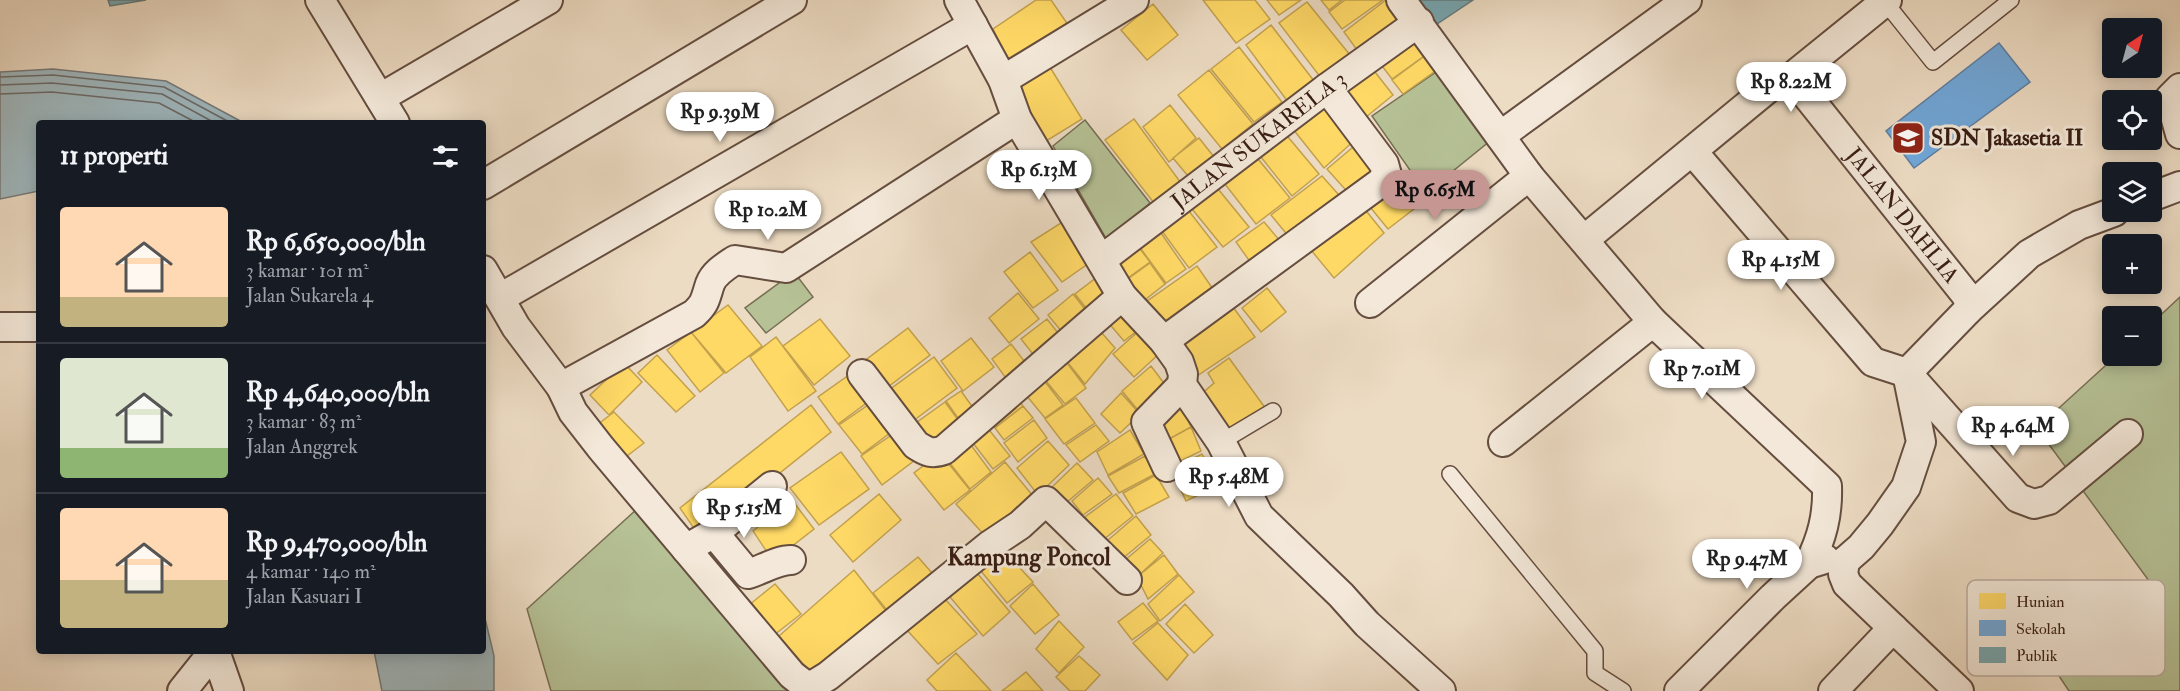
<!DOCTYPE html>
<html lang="id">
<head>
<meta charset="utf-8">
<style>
	body { margin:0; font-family:"IM FELL Double Pica",serif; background:#242831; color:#f1f3f6; height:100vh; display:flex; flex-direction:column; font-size:22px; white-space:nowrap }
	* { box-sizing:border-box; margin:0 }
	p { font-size:20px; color:#9ea1a6 }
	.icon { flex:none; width:33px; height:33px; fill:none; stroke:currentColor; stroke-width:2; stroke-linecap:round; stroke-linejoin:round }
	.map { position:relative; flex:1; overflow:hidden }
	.drawer { position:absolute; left:36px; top:120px; width:450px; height:534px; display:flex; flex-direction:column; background:#171b24; border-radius:6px; box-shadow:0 3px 15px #0003 }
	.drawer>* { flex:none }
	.needle { width:39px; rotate:36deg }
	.tools { position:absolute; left:2102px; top:18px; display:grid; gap:12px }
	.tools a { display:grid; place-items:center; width:60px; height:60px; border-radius:6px; background:#171b24; box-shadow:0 3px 15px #0003; font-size:30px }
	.price { position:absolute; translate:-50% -51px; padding:0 14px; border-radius:21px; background:#fff; color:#222; font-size:20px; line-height:39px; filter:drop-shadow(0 2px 3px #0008) }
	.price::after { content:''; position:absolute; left:50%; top:36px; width:18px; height:14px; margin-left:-9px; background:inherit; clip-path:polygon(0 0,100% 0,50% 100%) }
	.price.active { background:#c59692; color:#111 }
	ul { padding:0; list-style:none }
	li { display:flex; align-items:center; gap:18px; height:150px; padding:0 24px }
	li+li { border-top:2px solid #363941 }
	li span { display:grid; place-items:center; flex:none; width:168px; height:120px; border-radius:6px; color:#555 }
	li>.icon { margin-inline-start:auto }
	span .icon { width:72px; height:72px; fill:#fffc; stroke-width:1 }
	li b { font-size:26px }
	h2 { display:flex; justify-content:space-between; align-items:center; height:72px; padding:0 24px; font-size:26px }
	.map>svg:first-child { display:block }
</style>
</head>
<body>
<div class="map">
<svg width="2180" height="691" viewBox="0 0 2180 691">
	<rect width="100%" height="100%" fill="#eddcc4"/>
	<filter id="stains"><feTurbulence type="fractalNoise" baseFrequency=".00333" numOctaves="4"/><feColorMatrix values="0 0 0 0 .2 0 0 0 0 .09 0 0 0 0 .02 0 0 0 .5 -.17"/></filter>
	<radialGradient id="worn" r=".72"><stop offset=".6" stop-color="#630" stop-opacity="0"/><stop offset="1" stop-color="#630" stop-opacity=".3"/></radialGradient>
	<path fill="#b6c196" stroke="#776f54" stroke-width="1.5" d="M1445,66l51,70 -70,57 -54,-77z
		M1085,120l65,83 -43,37 -54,-94z
		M794,272l19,25 -47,36 -21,-25z
		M2180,297v394h-111l-18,-27 104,-75 -118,-161 79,-72h35v-32z
		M637,509l156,182h-242l-24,-82z"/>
	<path fill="#9fb8bf" stroke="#767a7a" stroke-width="1.5" d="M53,69l113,12 78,42h-205v68l-39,8v-127z
		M483,610l11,46v35h-112l-8,-40h109z"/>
	<path fill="#ffd966" stroke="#c3a14d" stroke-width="1.5" d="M1036,0h15l20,29 -59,37 -19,-37z
		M1203,0h52l15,19 -34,24z
		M1267,0h34l-22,15z
		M1321,0h21l-13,10z
		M1345,0h38l-41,29 -13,-17z
		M1386,0l18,23 -44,31 -16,-22z
		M1307,2l43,53 -29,23 -42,-55z
		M1153,4l25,31 -31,25 -26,-30z
		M1271,25l43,56 -26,21 -42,-57z
		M1414,30l17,21 -39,28 -16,-21z
		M1239,47l43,55 -28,20 -43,-53z
		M1430,52l11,15 -38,27 -11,-14z
		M1368,63l25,32 -33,27 -26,-33z
		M1048,64l34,55 -39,24 -28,-56z
		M1209,70l44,54 -31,25 -44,-54z
		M1322,97l35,41 -33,30 -35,-44z
		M1170,105l26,33 -27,24 -26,-35z
		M1134,119l47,64 -27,20 -49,-63z
		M1283,131l36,43 -27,22 -35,-44z
		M1199,138l19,24 -25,20 -20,-24z
		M1359,142l24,32 -30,24 -26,-29z
		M1254,154l36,44 -34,26 -35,-45z
		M1322,176l24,27 -52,40 -23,-28z
		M1398,176l21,29 -31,24 -22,-27z
		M1214,184l35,43 -26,20 -35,-43z
		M1185,206l32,41 -28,21 -30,-41z
		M1363,207l21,26 -50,45 -23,-28z
		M1064,221l28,40 -30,21 -31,-40z
		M1264,222l22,26 -30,22 -20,-28z
		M1154,223l32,46 -20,14 -33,-45z
		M1134,241l16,21 -25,18 -15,-21z
		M1030,252l28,38 -25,18 -29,-36z
		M1150,263l15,21 -24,19 -16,-22z
		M1197,266l23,33 -53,36 -24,-31z
		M1101,274l19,24 -26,20 -19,-24z
		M1267,288l19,24 -25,20 -19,-24z
		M1018,293l21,26 -30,24 -20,-25z
		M1073,294l19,24 -25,20 -19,-23z
		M1119,299l23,28 -18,14 -23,-27z
		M1230,303l25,34 -61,41 -21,-36z
		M728,305l34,41 -36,27 -35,-41z
		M820,319l30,37 -36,29 -31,-39z
		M1047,319l19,24 -26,20 -19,-24z
		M1094,324l21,24 -30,36 -25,-31z
		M908,328l22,27 -46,35 -21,-28z
		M1142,328l19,24 -27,25 -21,-23z
		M691,332l33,41 -24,19 -33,-42z
		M776,337l40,54 -28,20 -38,-54z
		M971,338l23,29 -31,24 -22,-30z
		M1011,344l17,22 -20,15 -16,-22z
		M657,355l38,41 -19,16 -38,-39z
		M934,357l23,31 -48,36 -24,-31z
		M1229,358l42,58 -45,22 -28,-41 16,-14 -6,-10z
		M1064,359l22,29 -21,16 -24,-29z
		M624,363l18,19 -33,33 -19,-20z
		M1151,366l18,24 -27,25 -20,-24z
		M856,370l20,26 -38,28 -20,-27z
		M1040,375l23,30 -18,13 -24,-29z
		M961,391l18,25 -14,12 -19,-27z
		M1121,393l19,21 -20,19 -19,-19z
		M1014,394l9,12 -28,22 -9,-11z
		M1076,398l19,25 -31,21 -19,-25z
		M877,399l21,28 -36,27 -23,-29z
		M945,402l19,26 -32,22 -19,-25z
		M1180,404l11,23 -31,17 -8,-24z
		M811,405l20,27 -131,105 -20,-29z
		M1023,406l10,12 -29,22 -9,-12z
		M614,412l30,31 -21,16 -30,-31z
		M1034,420l13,18 -29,24 -14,-19z
		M982,421l28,35 -17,13 -27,-35z
		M1096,425l13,16 -29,21 -14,-17z
		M1191,427l10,24 -32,16 -9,-23z
		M899,430l20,27 -37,28 -21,-29z
		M1130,430l14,24 -36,21 -11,-23z
		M965,437l26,35 -21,17 -28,-36z
		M1048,441l21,24 -31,30 -21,-27z
		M841,452l28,37 -50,36 -29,-37z
		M940,453l30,37 -26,20 -30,-37z
		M1202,454l17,31 -33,16 -15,-32z
		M1145,456l10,18 -36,19 -11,-17z
		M1005,462l28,34 -46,42 -31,-34z
		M1077,463l16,17 -27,23 -14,-16z
		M1156,475l13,22 -33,17 -13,-21z
		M1098,478l14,16 -29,21 -11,-14z
		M879,494l22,26 -48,42 -23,-27z
		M1116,494l17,22 -30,24 -18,-23z
		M792,500l22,29 -41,32 -20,-30z
		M1136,516l15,19 -29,24 -15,-18z
		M1150,539l13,14 -26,24 -13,-16z
		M1003,550l30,32 -26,21 -26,-32z
		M1164,555l14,19 -30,25 -11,-22z
		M918,557l21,24 -44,39 -22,-27z
		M854,570l40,51 -78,58 -37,-43z
		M977,573l33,39 -27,24 -33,-39z
		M1179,575l15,17 -34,29 -12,-17z
		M775,584l26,30 -27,21 -25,-30z
		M1033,584l26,31 -24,19 -25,-28z
		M944,598l33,36 -39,30 -32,-35z
		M1143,603l15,18 -26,19 -14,-18z
		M1185,604l28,31 -19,18 -28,-29z
		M1059,621l25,26 -25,26 -23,-24z
		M1158,623l30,32 -21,25 -34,-37z
		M956,653l35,38h-54l-10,-11z
		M1079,656l21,19 -15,16h-15l-14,-14z
		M1026,672l17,19h-41z"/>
	<path fill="#6fa8dc" stroke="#5e7ea0" stroke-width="1.5" d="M1999,43l31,39 -116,86 -28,-37z"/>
	<path fill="#76a5af" stroke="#637c80" stroke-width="1.5" d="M108,0h38l-36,6z
		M1414,0h59l-39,26z"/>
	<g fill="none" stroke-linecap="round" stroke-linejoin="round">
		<path stroke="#6c6a69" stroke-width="1.5" d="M0,77l53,-2 111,12 67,36
			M0,85l52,-2 110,11 53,29
			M0,94l52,-2 107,11 38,20"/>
		<g stroke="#654d3f" stroke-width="18">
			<path id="service" d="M1885,2l48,60 78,-62
				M1221,442l52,-31
				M1450,474l145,177v22l28,18"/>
		</g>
		<g stroke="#654d3f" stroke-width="32">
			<g id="minor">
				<path d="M320,0l75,123"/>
				<path d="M959,0l44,80 14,39 105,177 42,45 15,21 4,12 -1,11 39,57 38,74 82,79 26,29 74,67"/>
				<path d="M1401,0l128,176 124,146 174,164c1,29 -5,52 -18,78"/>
				<path d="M1792,77l95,-77"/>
				<path d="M1003,80l131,-80"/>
				<path d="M2180,88l-10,10 10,36"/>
				<path d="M380,98l168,-98"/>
				<path d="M1500,136l187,-136"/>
				<path d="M1693,152l180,210 34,11 111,125 16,6 15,-4 79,-66"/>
				<path d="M483,185l309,-185"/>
				<path d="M2151,197l29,-11"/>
				<path id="s1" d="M1585,239l187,-154 9,-5 11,-3 174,218 3,7 -1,8"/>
				<path id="s2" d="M1101,260l226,-172 92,-66"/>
				<path d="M483,270l33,57 45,60 12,25 28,36 191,227 13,10 10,-1 13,-8 162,-131 30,-20 26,-24 81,79"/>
				<path d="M500,298l473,-273"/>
				<path d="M1370,303l159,-127"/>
				<path d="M0,327h39"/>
				<path d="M1164,341l216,-158 7,-8 -3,-11 -57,-76"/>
				<path d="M862,374l54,71c10,6 15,10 28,5l178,-154"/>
				<path d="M561,387l133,-73c12,-11 11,-15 16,-30 4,-11 16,-18 25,-24l51,8 231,-149"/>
				<path d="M1503,442l150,-120"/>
				<path d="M1167,467l-21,-45 36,-37"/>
				<path d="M714,533l34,41c14,-4 29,-14 43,-14"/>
				<path d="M686,549l28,-16 58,-47"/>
				<path d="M1845,561l16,-14 19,-23 26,-37 15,-45 -14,-69 61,-63 61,-56 50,-29 35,-13"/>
				<path d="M1845,561l-2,13 4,10 112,107"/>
				<path d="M215,651l14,40"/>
				<path d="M182,691l32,-40"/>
				<path d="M1679,691l94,-94 36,-33 16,-5"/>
				<path d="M1833,691l60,-63"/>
			</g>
		</g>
		<use href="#service" stroke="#f3e8d9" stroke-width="15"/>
		<use href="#minor" stroke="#f3e8d9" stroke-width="28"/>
	</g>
	<defs>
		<g id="school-square" transform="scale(1.725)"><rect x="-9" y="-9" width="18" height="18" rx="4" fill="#8f2418" stroke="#f3e8d9"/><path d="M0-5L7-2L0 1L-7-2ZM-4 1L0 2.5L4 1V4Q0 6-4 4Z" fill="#fff"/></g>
	</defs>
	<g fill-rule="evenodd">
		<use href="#school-square" x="1908" y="138"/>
	</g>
	<g text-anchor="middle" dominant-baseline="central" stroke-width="6" stroke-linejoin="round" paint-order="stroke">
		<g font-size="22" font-weight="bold" fill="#381d13" stroke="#f3e8d9" text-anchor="start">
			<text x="1931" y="138">SDN Jakasetia II</text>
		</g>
		<g font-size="22" fill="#381d13" stroke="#f3e8d9">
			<text stroke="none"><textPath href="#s2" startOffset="198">JALAN SUKARELA 3</textPath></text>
			<text stroke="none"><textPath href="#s1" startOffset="441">JALAN DAHLIA</textPath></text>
		</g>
		<g font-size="24" font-weight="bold" fill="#381d13" stroke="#f3e8d9">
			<text x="1029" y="557">Kampung Poncol</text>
		</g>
	</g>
	<rect x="1967" y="580" width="198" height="96" rx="9" fill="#f3e8d9" stroke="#bbab9e" stroke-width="1.5"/>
	<rect x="1979" y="593" width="27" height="16" fill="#ffd966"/>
	<rect x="1979" y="620" width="27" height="16" fill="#6fa8dc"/>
	<rect x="1979" y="647" width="27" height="16" fill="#76a5af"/>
	<g font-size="16" fill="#381d13">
		<text x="2016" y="607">Hunian</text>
		<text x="2016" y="634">Sekolah</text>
		<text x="2016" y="661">Publik</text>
	</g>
	<rect width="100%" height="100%" filter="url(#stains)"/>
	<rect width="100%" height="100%" fill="url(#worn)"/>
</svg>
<div class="tools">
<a><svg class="needle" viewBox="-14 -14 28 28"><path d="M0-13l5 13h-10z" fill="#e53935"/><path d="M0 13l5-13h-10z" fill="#9ea1a6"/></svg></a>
<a><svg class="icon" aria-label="locate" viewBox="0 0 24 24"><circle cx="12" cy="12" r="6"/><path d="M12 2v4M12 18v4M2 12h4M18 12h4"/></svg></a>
<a><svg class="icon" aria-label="layers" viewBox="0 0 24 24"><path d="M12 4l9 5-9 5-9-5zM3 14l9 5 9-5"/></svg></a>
<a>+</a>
<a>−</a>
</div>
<b class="price" style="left:1791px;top:113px">Rp 8.22M</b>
<b class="price" style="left:720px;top:143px">Rp 9.39M</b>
<b class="price" style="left:1039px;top:201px">Rp 6.13M</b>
<b class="price active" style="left:1435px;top:221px">Rp 6.65M</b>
<b class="price" style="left:768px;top:241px">Rp 10.2M</b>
<b class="price" style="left:1781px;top:291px">Rp 4.15M</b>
<b class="price" style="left:1702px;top:400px">Rp 7.01M</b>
<b class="price" style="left:2013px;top:457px">Rp 4.64M</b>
<b class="price" style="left:1229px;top:508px">Rp 5.48M</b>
<b class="price" style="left:744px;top:539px">Rp 5.15M</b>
<b class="price" style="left:1747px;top:590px">Rp 9.47M</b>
<section class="drawer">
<h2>11 properti<svg class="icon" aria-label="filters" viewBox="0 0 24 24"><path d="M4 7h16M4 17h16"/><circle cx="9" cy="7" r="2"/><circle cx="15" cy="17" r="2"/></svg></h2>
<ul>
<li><span style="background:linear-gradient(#ffd9b3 75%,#c2b280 0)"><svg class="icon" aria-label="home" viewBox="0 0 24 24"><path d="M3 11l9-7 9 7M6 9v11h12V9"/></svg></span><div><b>Rp 6,650,000/bln</b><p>3 kamar · 101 m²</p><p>Jalan Sukarela 4</p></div></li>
<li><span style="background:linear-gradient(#dfe7d0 75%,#8fb573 0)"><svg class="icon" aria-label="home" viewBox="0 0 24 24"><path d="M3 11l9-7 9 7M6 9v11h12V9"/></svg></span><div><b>Rp 4,640,000/bln</b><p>3 kamar · 83 m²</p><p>Jalan Anggrek</p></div></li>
<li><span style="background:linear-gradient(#ffd9b3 60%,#c2b280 0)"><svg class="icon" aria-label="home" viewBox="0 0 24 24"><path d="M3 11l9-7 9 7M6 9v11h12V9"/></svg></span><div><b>Rp 9,470,000/bln</b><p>4 kamar · 140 m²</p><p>Jalan Kasuari I</p></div></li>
</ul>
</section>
</div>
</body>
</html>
